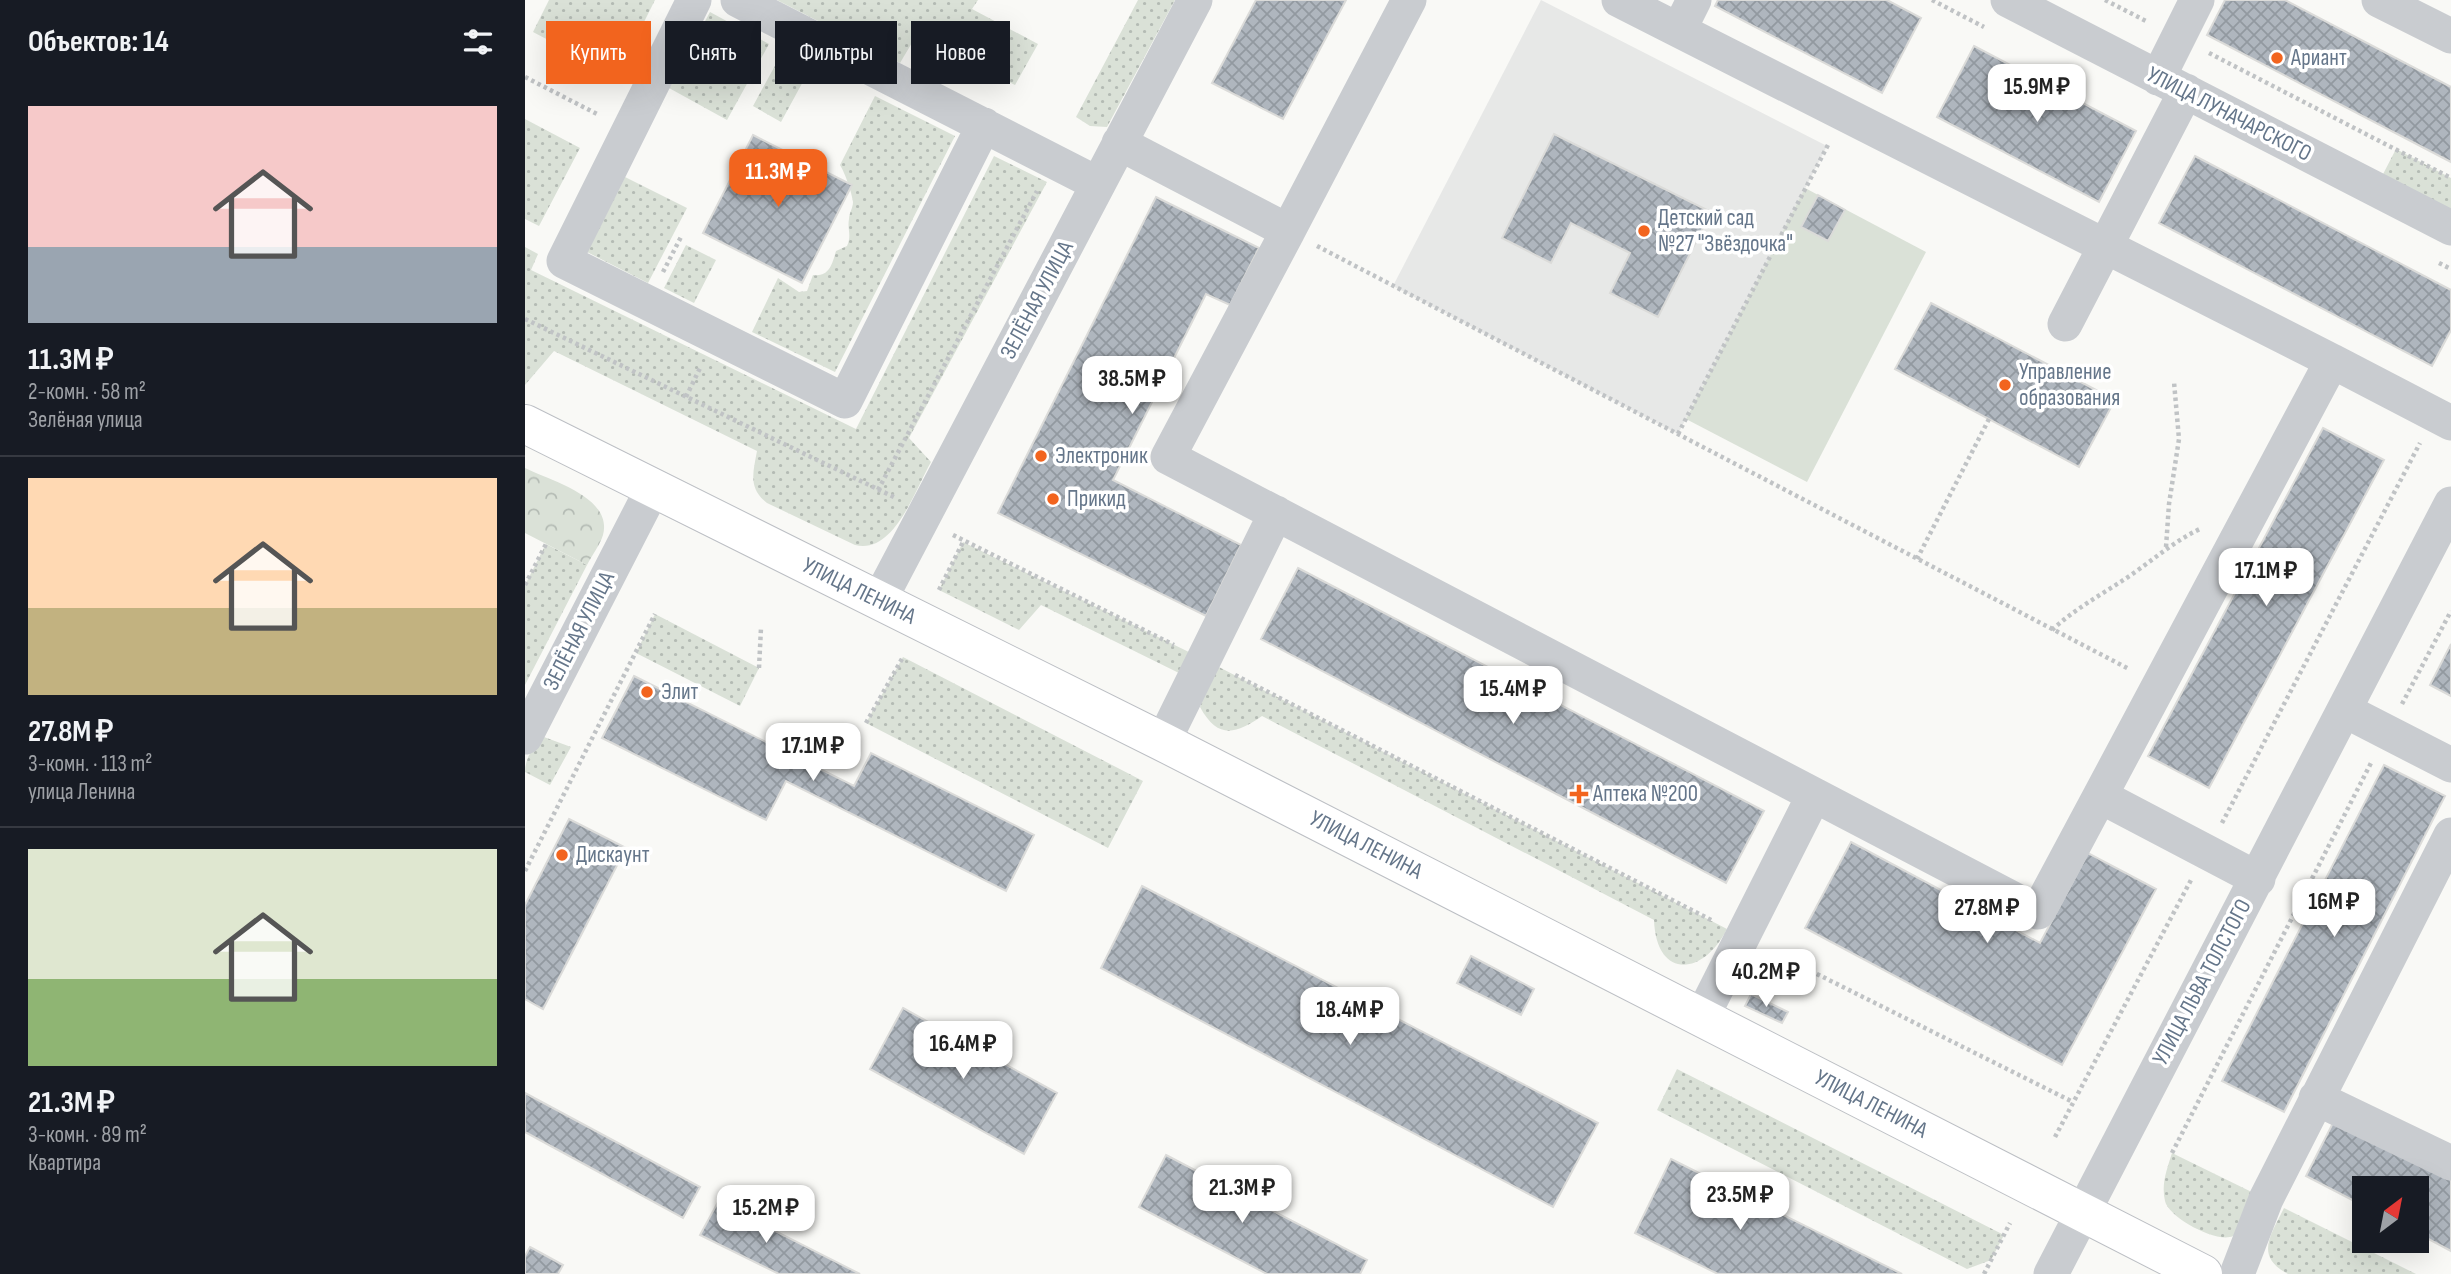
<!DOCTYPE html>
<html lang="ru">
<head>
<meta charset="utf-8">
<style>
	body { margin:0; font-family:"Sofia Sans Condensed",sans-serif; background:#242831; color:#f1f3f6; height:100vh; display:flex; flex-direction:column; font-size:26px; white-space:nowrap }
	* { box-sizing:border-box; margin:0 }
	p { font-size:23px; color:#9ea1a6 }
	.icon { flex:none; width:38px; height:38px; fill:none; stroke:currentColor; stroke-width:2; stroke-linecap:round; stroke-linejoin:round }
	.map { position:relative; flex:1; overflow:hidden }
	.panel { display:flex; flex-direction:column; background:#171b24; width:525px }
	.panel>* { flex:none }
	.top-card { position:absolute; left:21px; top:21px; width:665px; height:63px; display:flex; gap:14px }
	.needle { width:46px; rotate:32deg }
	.fabs { position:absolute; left:1827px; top:1176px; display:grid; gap:14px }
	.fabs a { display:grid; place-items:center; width:77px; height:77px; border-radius:0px; background:#171b24; box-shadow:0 7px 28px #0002; font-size:35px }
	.price { position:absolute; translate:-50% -60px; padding:0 16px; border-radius:14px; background:#fff; color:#222; font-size:23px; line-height:46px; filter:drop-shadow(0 2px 4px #0008) }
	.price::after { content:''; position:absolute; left:50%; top:42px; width:21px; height:16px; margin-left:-10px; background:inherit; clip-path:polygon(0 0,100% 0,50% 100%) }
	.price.active { background:#f2641e; color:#fff }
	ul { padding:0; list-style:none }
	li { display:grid; align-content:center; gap:14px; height:371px; padding:0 28px }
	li+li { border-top:2px solid #363941 }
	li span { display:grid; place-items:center; height:217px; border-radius:0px; color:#555 }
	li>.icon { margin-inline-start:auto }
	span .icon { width:126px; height:126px; fill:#fffc; stroke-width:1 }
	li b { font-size:30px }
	h2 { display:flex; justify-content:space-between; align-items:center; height:84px; padding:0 28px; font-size:30px }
	.chip { padding:0 24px; border-radius:0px; background:#171b24; box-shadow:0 7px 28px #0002; font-size:24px; line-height:63px }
	.chip.active { background:#f2641e; color:#fff }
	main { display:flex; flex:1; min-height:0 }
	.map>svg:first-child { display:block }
</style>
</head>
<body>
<main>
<section class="panel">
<h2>Объектов: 14<svg class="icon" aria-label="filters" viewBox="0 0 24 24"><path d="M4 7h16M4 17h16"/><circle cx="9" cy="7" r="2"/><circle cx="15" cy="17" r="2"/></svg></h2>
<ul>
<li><span style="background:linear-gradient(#f6c9c9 65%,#9aa5b1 0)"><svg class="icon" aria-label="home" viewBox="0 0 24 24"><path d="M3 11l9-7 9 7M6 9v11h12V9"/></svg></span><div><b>11.3M ₽</b><p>2-комн. · 58 m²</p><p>Зелёная улица</p></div></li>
<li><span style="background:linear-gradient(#ffd9b3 60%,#c2b280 0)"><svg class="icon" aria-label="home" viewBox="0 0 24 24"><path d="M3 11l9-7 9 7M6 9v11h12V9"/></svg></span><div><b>27.8M ₽</b><p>3-комн. · 113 m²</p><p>улица Ленина</p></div></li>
<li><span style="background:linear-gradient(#dfe7d0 60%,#8fb573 0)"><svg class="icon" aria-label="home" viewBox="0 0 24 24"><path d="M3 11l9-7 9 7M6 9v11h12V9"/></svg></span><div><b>21.3M ₽</b><p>3-комн. · 89 m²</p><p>Квартира</p></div></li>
</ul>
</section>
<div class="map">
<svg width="1926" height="1274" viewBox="0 0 1926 1274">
	<defs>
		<pattern id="grass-dots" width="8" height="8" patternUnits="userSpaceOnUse" patternTransform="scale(1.75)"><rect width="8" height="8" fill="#dae1d7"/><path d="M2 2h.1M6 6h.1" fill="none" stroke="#b4bbb4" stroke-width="1.8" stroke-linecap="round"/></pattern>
		<pattern id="forest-crowns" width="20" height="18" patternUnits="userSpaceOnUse" patternTransform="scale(1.75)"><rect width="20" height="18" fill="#dae1d7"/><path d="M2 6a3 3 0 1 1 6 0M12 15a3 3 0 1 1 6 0" fill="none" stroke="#b4bbb4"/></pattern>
		<pattern id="building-cross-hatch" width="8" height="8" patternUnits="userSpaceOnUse" patternTransform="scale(1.75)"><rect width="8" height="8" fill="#afb6be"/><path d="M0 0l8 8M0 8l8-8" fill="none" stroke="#9299a0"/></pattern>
	</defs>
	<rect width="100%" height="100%" fill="#f9f9f6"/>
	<path fill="#e7e8e7" d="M1016,0l286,146 -149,288 -285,-148z"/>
	<path fill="url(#grass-dots)" d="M24,0h106l-38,76 -84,-44z
		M252,0h201l-6,9 66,35 -23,41 -99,-49 -16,27z
		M613,0h37l-68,127 -17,-1 -14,-9z
		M185,12l59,32 -42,76 -58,-32z
		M258,51l28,16 -30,55 -28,-16z
		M350,96l80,40 -120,236 -83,-40 26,-54 21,14 8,-1 6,-16c16,2 19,-10 23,-24l11,-5c5,-11 0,-17 2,-27 0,-6 4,-11 4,-17 -1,-9 -8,-29 -13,-37z
		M0,119l55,29 -41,78 -14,-7z
		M1871,149l55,29v38l-71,-36z
		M469,156l53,26 -138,256 22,24c-16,28 -37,93 -76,83l-88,-42c-19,-15 -14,-30 -10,-52l-203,-100 -29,34v-138l13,7 -7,16 325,159z
		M100,177l62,31 -39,75 -61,-31z
		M161,245l30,15 -22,43 -30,-15z
		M438,542l230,112 -10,21 -142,-70 -22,25 -80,-40z
		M21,544l41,21 -62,120v-100z
		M130,614l104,54 -19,38 -104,-53z
		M378,657l240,124 -35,67 -242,-125z
		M690,665l512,264c-25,49 -71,49 -73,-9l-392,-204c-26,18 -44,24 -62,-9z
		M19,737l27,10 -21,38 -25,-13c0,-13 8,-27 19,-35z
		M1152,1069l327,166 -13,25 -24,9 -310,-159z
		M1647,1153l94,46c-9,11 -21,30 -33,37 -16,8 -65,-19 -68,-35 -4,-17 2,-32 7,-48z
		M1759,1208l132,66h-128c-34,-18 -17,-39 -4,-66z"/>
	<path fill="url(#forest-crowns)" d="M0,468c26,13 88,29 78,67 -3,10 -11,20 -16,30l-62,-32z"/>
	<path fill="#dae1d7" d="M1280,188l121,64 -119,230 -121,-63z"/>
	<path fill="url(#building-cross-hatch)" stroke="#dbdbd9" stroke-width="2" d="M731,0h90l-63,119 -71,-36z
		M1193,0h169l34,18 -39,75 -167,-87z
		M1700,0h60l166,87v75l-244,-127z
		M1449,46l162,85 -37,71 -162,-85z
		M1029,134l157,78 -53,105 -48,-24 20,-40 -59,-30 -20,40 -49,-25z
		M228,135l99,50 -50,98 -99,-50z
		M1670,156l256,134v40l-19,36 -273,-143z
		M1293,195l27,15 -17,31 -27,-14z
		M631,197l103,51 -29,57 -24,-11 -93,186 128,65 -35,71 -208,-103z
		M1406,303l184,97 -36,67 -184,-98z
		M1798,428l61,32 -175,328 -61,-32z
		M773,568l466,243 -38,72 -465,-244z
		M1926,644v52l-21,-11z
		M109,676l220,110 17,-33 163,82 -28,56 -220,-110 -20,39 -164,-82z
		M1859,765l61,31 -161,316 -62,-31z
		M44,819l57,29 -83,161 -18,-10v-94z
		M1326,842l189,101 48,-90 68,36 -94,176 -257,-137z
		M617,886l456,237 -45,84 -452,-239z
		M946,956l63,33 -13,26 -64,-32z
		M1226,994l37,18 -6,11 -37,-17z
		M378,1008l154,85 -33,61 -154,-85z
		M0,1093l175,94 -17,31 -158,-86z
		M1812,1115l114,58v78l-34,-18v-45h-53v18l-58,-30z
		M641,1155l201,105 -7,14h-93l-128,-67z
		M1146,1159l231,115h-184l-83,-41z
		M193,1202l142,72h-81l-79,-39z
		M5,1247l33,18 -5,9h-33v-18z"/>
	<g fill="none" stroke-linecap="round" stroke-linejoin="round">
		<g stroke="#bcbfc4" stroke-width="40">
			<path id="major" d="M0,424l638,318 1040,532"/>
		</g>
		<path stroke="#c0c3c5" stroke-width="4.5" stroke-dasharray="3.5 3.5" stroke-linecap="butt" d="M1407,0l52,27
			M1580,0l43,22
			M1684,53l242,125
			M0,77l74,38
			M792,246l812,423
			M1914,263l12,6
			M138,272l19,-37
			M0,319l371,179
			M161,397l15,-31
			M1153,434l151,-291
			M353,490l159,-299
			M428,535l221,110
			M1641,547l3,-43 10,-65 -5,-57
			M1392,559l72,-140
			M0,585l21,-41
			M414,590l24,-48
			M1527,630c27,-25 57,-39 86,-60 21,-15 40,-31 64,-42
			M234,668l2,-40
			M710,675l478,246
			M1877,704l49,-93
			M341,723l37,-66
			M1697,823l198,-380
			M0,871l130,-257
			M1248,952l300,150
			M1530,1137l136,-257
			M1647,1153l200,-392
			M1459,1274l26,-51"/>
		<path stroke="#c9ccd0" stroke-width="35" d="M169,0l-130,261 281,140 139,-276
			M213,0l360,184
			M1094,0l713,361 -232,435
			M1483,0l443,228
			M1854,0l72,36
			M1154,30l15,-30
			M1633,78l39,-78
			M594,143l169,88 121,-231
			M763,231l-120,226 870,455 62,-116 158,83
			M1540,324l121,-233
			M1807,361l119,62
			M354,601l316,-601
			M1819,710l107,55
			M0,737l128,-249
			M638,742l113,-229
			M1177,1017l111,-220
			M1791,1098l135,65
			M1526,1274l400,-770
			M1712,1274l29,-75 185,-364"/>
		<use href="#major" stroke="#fff" stroke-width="38"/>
	</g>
	<g fill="#f2641e" stroke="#fff" stroke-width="2.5">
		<circle cx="1752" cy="58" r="7"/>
		<circle cx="1119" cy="231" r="7"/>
		<circle cx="1480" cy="385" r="7"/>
		<circle cx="516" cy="456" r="7"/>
		<circle cx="528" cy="499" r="7"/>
		<circle cx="122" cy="692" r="7"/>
		<path d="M1050.5 783.5h7v7h7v7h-7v7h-7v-7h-7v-7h7z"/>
		<circle cx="37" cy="855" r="7"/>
	</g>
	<g text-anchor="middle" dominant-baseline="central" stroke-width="7" stroke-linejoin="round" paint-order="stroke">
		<g font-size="23" fill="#65768a" stroke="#fff" text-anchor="start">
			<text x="1766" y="58">Ариант</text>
			<text x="1133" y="218">Детский сад<tspan x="1133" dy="26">№27 "Звёздочка"</tspan></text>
			<text x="1494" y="372">Управление<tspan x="1494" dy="26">образования</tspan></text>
			<text x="530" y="456">Электроник</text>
			<text x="542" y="499">Прикид</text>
			<text x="136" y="692">Элит</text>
			<text x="1068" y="794">Аптека №200</text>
			<text x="51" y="855">Дискаунт</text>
		</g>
		<g font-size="23" fill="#65768a" stroke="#fff">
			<text transform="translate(1704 114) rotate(27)">УЛИЦА ЛУНАЧАРСКОГО</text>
			<text transform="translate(512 300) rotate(-62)">ЗЕЛЁНАЯ УЛИЦА</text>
			<text transform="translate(334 591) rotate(26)">УЛИЦА ЛЕНИНА</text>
			<text transform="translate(54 631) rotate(-63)">ЗЕЛЁНАЯ УЛИЦА</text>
			<text transform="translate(841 845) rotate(27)">УЛИЦА ЛЕНИНА</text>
			<text transform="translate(1677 982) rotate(-62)">УЛИЦА ЛЬВА ТОЛСТОГО</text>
			<text transform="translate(1346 1104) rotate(27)">УЛИЦА ЛЕНИНА</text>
		</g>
	</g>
</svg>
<div class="fabs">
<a><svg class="needle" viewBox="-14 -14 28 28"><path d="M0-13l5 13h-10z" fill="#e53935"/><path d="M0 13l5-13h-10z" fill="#9ea1a6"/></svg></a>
</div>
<b class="price" style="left:1512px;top:124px">15.9M ₽</b>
<b class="price active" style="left:253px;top:209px">11.3M ₽</b>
<b class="price" style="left:607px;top:416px">38.5M ₽</b>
<b class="price" style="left:1741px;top:608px">17.1M ₽</b>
<b class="price" style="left:988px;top:726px">15.4M ₽</b>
<b class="price" style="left:288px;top:783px">17.1M ₽</b>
<b class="price" style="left:1809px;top:939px">16M ₽</b>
<b class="price" style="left:1462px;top:945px">27.8M ₽</b>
<b class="price" style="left:1241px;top:1009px">40.2M ₽</b>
<b class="price" style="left:825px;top:1047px">18.4M ₽</b>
<b class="price" style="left:438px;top:1081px">16.4M ₽</b>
<b class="price" style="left:717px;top:1225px">21.3M ₽</b>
<b class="price" style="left:1215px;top:1232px">23.5M ₽</b>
<b class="price" style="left:241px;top:1245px">15.2M ₽</b>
<div class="top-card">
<a class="chip active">Купить</a>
<a class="chip">Снять</a>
<a class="chip">Фильтры</a>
<a class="chip">Новое</a>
</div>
</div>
</main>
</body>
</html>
